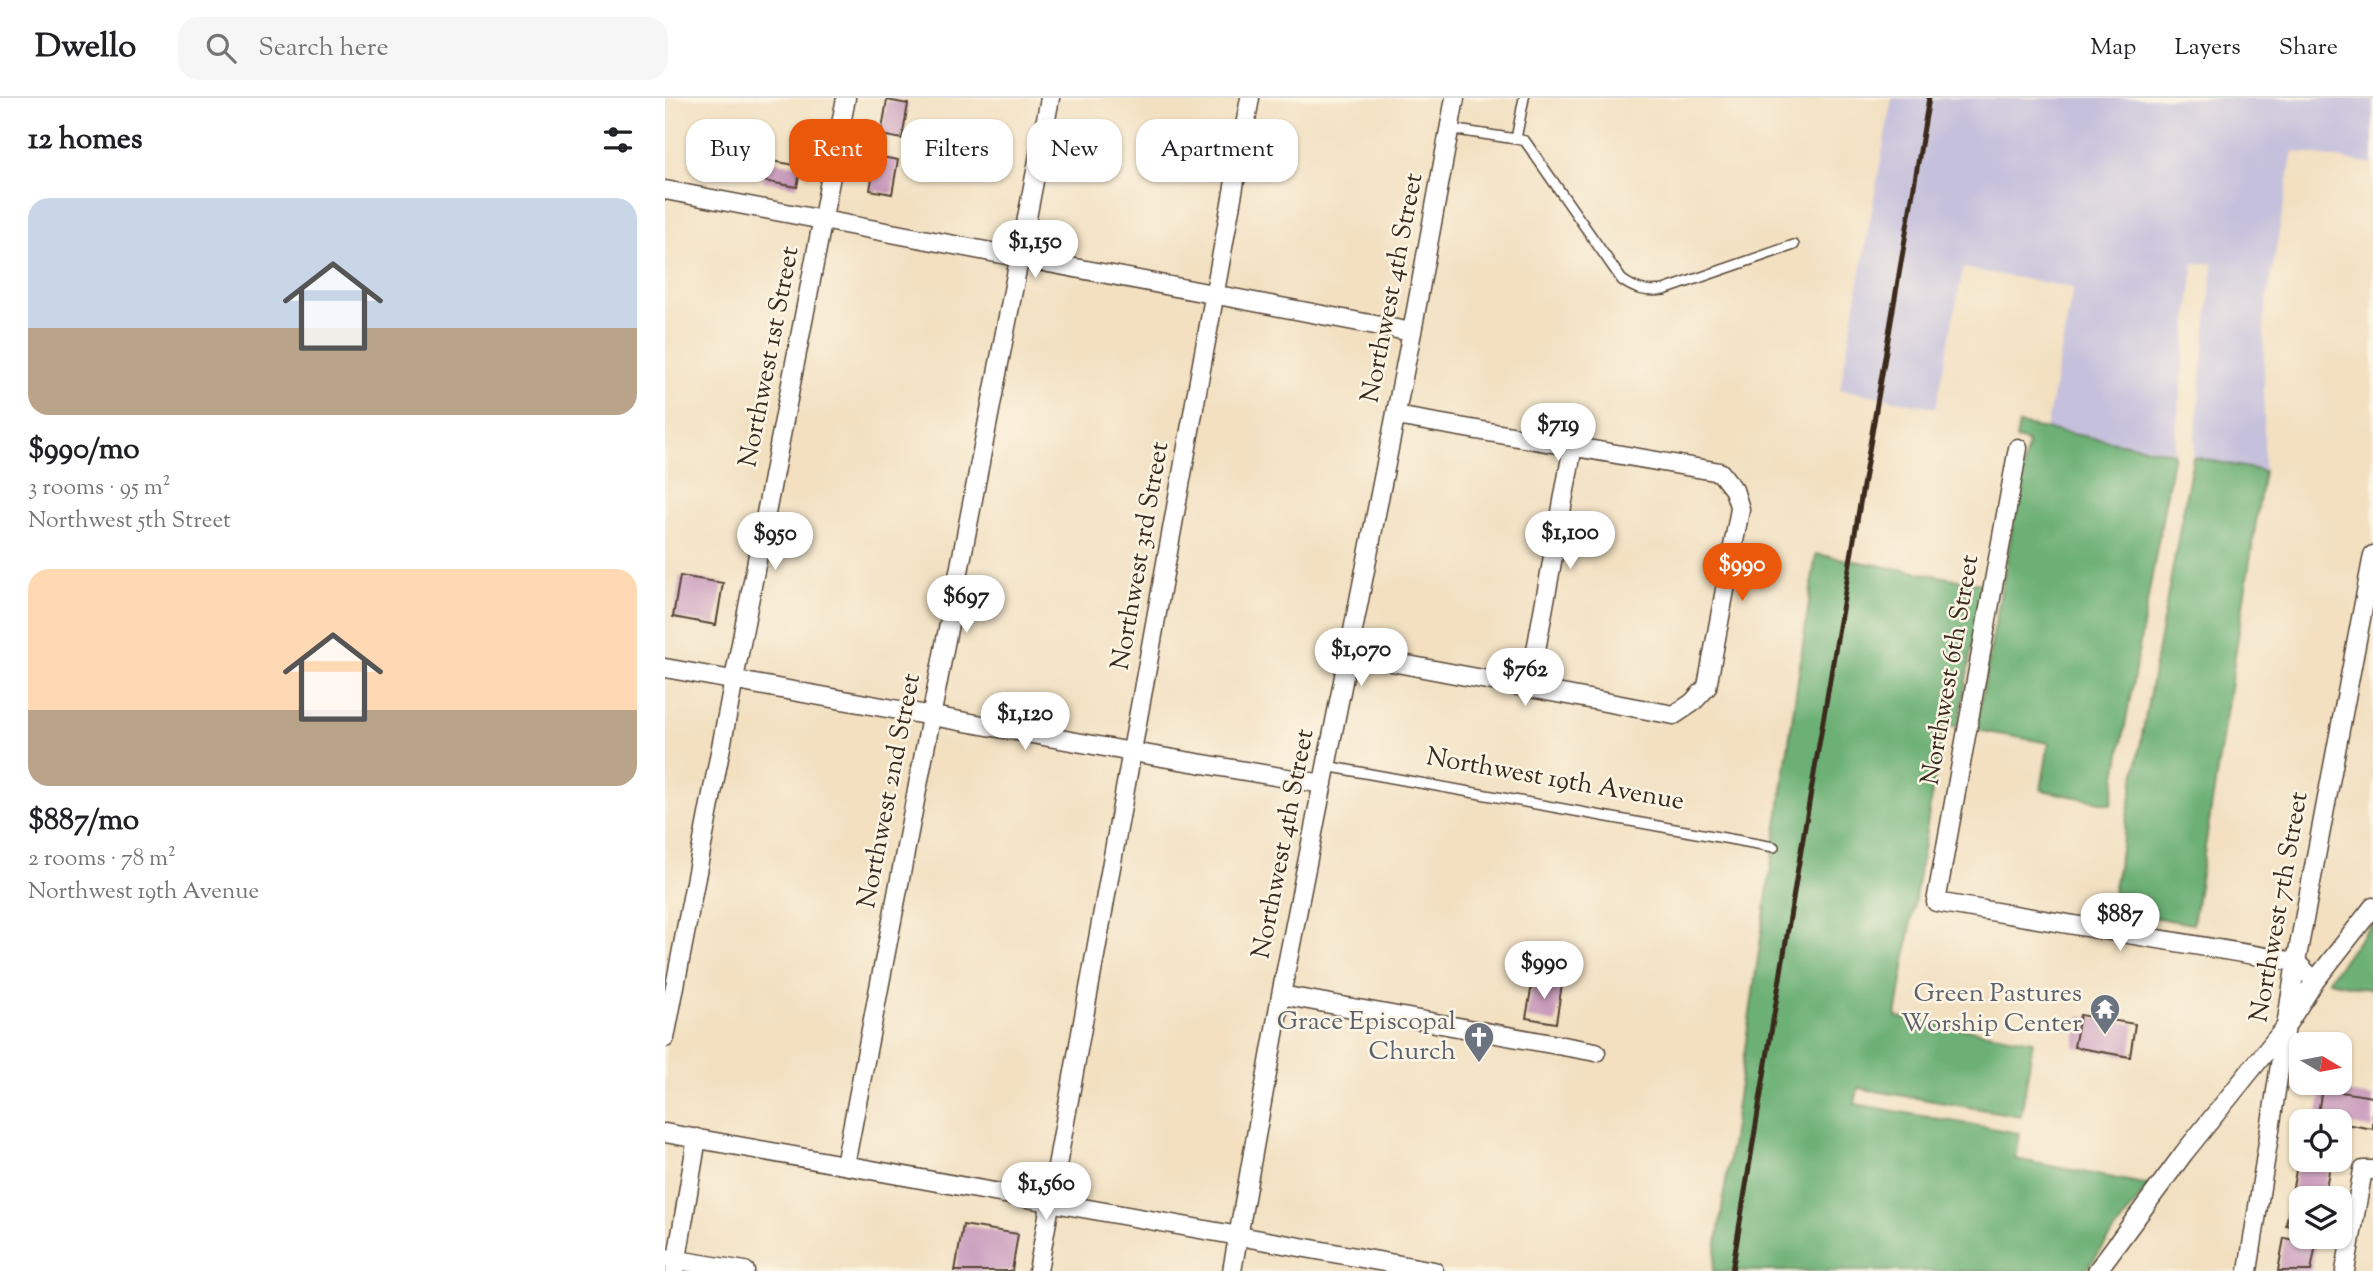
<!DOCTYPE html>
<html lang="en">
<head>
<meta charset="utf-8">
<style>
	body { margin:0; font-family:"Sorts Mill Goudy",serif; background:#f6f6f6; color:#202124; height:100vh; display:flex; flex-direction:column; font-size:26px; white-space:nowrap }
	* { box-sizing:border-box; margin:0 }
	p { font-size:23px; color:#757577 }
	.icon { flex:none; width:38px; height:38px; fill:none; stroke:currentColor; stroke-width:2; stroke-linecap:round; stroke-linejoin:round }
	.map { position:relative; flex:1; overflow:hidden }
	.details { display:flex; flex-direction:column; background:#fff; width:665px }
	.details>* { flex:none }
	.guide { position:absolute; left:21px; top:21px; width:665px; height:63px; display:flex; gap:14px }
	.needle { width:46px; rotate:100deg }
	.tools { position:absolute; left:1624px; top:934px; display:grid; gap:14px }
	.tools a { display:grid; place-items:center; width:63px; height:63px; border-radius:14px; background:#fff; box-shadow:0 2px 5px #0004; font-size:35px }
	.price { position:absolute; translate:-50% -60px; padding:0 16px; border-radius:24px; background:#fff; color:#222; font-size:23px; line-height:46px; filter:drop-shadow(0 2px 4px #0008) }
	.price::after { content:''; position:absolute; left:50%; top:42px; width:21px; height:16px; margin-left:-10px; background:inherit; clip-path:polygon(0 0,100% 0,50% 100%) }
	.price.selected { background:#ea580c; color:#fff }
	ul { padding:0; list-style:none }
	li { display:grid; align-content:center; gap:14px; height:371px; padding:0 28px }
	li span { display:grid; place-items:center; height:217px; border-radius:21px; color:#555 }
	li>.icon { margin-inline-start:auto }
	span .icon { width:126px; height:126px; fill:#fffc; stroke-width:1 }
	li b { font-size:30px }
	h2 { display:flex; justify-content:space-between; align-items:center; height:84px; padding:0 28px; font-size:30px }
	.chip { padding:0 24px; border-radius:21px; background:#fff; box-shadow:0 2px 5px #0004; font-size:24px; line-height:63px }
	.chip.selected { background:#ea580c; color:#fff }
	header { display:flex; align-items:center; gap:42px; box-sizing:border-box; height:98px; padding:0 35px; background:#fff; border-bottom:2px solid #e0e0e0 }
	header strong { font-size:33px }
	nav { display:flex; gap:38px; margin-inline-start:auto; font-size:24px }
	.search { width:490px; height:63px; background:#f6f6f6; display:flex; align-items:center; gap:18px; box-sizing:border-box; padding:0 24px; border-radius:21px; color:#757577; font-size:26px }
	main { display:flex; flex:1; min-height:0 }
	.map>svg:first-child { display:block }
</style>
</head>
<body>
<header>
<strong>Dwello</strong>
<div class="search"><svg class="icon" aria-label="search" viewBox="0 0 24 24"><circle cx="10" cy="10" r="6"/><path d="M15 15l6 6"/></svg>Search here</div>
<nav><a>Map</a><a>Layers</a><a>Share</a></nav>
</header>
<main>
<section class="details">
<h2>12 homes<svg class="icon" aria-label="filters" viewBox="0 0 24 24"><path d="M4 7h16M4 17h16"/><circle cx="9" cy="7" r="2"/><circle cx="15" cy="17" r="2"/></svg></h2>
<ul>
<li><span style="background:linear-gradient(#c9d6e8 60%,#b9a48a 0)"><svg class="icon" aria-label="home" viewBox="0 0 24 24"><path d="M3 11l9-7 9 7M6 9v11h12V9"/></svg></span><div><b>$990/mo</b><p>3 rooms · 95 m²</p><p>Northwest 5th Street</p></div></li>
<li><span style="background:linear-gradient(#ffd9b3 65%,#b9a48a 0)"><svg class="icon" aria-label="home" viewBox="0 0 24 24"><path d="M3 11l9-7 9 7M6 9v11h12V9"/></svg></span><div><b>$887/mo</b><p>2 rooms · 78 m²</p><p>Northwest 19th Avenue</p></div></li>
</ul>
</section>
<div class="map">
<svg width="1708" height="1173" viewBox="0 0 1708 1173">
	<rect width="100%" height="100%" fill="#fcf5e5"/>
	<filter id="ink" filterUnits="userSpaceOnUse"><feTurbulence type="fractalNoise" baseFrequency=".0143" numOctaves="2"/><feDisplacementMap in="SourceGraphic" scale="14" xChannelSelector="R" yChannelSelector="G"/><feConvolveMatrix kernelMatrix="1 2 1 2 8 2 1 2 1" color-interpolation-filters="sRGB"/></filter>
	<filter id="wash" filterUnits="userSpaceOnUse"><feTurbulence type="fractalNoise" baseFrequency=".00686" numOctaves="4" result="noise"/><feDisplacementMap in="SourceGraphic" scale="28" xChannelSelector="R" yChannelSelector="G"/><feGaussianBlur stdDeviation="1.57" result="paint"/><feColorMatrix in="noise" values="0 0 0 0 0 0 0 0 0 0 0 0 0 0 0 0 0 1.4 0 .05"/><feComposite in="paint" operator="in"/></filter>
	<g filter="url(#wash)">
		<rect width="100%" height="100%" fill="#f2e0c1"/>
		<path fill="#c5c0db" d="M1227,0h481v66l-80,-13 -29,167v153l-71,-14 20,-193 -19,-1 -20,190 -128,-24 27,-141 -110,-20 -27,140 -96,-19z"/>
		<path fill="#6cb074" stroke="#546d49" stroke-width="2" d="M1354,326l155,29 -63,351 -70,-14 8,-47 -73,-13 52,-288 -12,-3z
			M1528,359l71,14 -71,453 -83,-14z
			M1151,456l167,30 -25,143 -15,-2 -47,292 137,24 -12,75 -163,-28 -3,16 164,29 -4,26 134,26 -64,86h-372z
			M1708,824v68l-44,-9 -1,-1z"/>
		<g id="blocks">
			<path fill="#c696ba" d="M222,2l21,4 -6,35 -21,-4z
				M211,58l22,4 -6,34 -22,-4z
				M101,62l35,6 -4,21 -34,-6z
				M15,478l43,7 -7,42 -43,-8z
				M868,881l29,5 -6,39 -30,-5z
				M1415,917l55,9 -5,33 -56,-10z
				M1657,991l51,8v32l-56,-10z
				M1635,1051l1,11h30l-7,39h-23v29l-15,-3z
				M298,1127l55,9 -6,37h-57z
				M1619,1140l32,6 -5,27h-33z"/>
		</g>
	</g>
	<g filter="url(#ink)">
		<use href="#blocks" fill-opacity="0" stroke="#564536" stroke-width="2"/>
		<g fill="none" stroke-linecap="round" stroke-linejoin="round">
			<g stroke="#564536" stroke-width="12">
				<path id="lane" d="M785,31l66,10 8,-41
					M851,41l9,2 97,139c14,10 24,12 42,10l130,-45
					M661,668l448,81"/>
			</g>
			<g stroke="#564536" stroke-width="21">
				<path id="street" d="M0,92l747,142
					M1353,350l-82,454 360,60 19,19
					M684,556l325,61 18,-12 15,-16 33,-178 -6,-19 -14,-18 -324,-56
					M0,570l467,84 191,32
					M864,591l44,-243
					M616,897l315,57
					M0,940l181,-940
					M0,1035l769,138
					M180,1067l205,-1067
					M0,1160l80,13
					M10,1173l22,-133
					M373,1173l212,-1173
					M567,1173l49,-276 131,-663 43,-234
					M1432,1173l87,-118 100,-124 31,-48 58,-74
					M1583,1173l48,-309 77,-407
					M1680,1173l18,-101h10"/>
			</g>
			<use href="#lane" stroke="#fff" stroke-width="9"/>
			<use href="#street" stroke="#fff" stroke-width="18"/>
			<path stroke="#3b2a1e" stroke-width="5" d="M1067,1173l66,-403 131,-770"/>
		</g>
	</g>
	<defs>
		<g id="temple-pin" transform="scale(1.575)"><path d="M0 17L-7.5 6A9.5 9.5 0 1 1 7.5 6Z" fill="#6b7280" stroke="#fcf5e5"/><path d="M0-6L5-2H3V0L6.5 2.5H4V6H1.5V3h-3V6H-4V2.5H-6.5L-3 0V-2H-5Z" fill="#fff"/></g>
		<g id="church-pin" transform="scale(1.575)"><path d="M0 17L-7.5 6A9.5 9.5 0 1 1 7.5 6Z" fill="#6b7280" stroke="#fcf5e5"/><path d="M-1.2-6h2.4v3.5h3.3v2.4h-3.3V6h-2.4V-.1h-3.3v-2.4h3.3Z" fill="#fff"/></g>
	</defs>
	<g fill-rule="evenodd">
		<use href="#temple-pin" x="1440" y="911"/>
		<use href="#church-pin" x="814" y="939"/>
	</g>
	<g text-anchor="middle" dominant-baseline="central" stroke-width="5" stroke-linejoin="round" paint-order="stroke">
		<g font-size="26" fill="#3b2a1e" stroke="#fcf5e5">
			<text transform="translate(728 190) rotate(-79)">Northwest 4th Street</text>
			<text transform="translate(105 259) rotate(-79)">Northwest 1st Street</text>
			<text transform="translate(476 458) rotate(-80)">Northwest 3rd Street</text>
			<text transform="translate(1286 572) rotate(-80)">Northwest 6th Street</text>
			<text transform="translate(890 682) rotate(10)">Northwest 19th Avenue</text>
			<text transform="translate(225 693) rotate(-79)">Northwest 2nd Street</text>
			<text transform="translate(619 746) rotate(-79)">Northwest 4th Street</text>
			<text transform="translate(1615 809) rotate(-80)">Northwest 7th Street</text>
		</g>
		<g font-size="26" fill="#5b616d" stroke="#fcf5e5" text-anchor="end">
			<text x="1417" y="896">Green Pastures<tspan x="1417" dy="30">Worship Center</tspan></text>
			<text x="791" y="924">Grace Episcopal<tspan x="791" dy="30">Church</tspan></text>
		</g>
	</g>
</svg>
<div class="tools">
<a><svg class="needle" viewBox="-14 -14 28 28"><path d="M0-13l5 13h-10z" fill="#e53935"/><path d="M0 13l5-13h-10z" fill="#757577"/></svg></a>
<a><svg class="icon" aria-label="locate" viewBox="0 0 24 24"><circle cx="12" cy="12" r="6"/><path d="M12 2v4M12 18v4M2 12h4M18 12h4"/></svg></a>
<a><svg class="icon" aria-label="layers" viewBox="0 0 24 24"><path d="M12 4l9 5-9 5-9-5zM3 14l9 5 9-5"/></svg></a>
</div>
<b class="price" style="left:370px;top:182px">$1,150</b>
<b class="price" style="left:893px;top:365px">$719</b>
<b class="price" style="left:905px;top:473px">$1,100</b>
<b class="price" style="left:110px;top:474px">$950</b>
<b class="price selected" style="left:1077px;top:505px">$990</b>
<b class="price" style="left:301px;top:537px">$697</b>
<b class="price" style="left:696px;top:590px">$1,070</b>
<b class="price" style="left:860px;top:610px">$762</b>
<b class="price" style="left:360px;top:654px">$1,120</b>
<b class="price" style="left:1455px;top:855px">$887</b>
<b class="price" style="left:879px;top:903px">$990</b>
<b class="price" style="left:381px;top:1124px">$1,560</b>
<div class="guide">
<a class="chip">Buy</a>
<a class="chip selected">Rent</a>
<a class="chip">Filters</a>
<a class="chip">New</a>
<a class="chip">Apartment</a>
</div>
</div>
</main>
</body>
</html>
